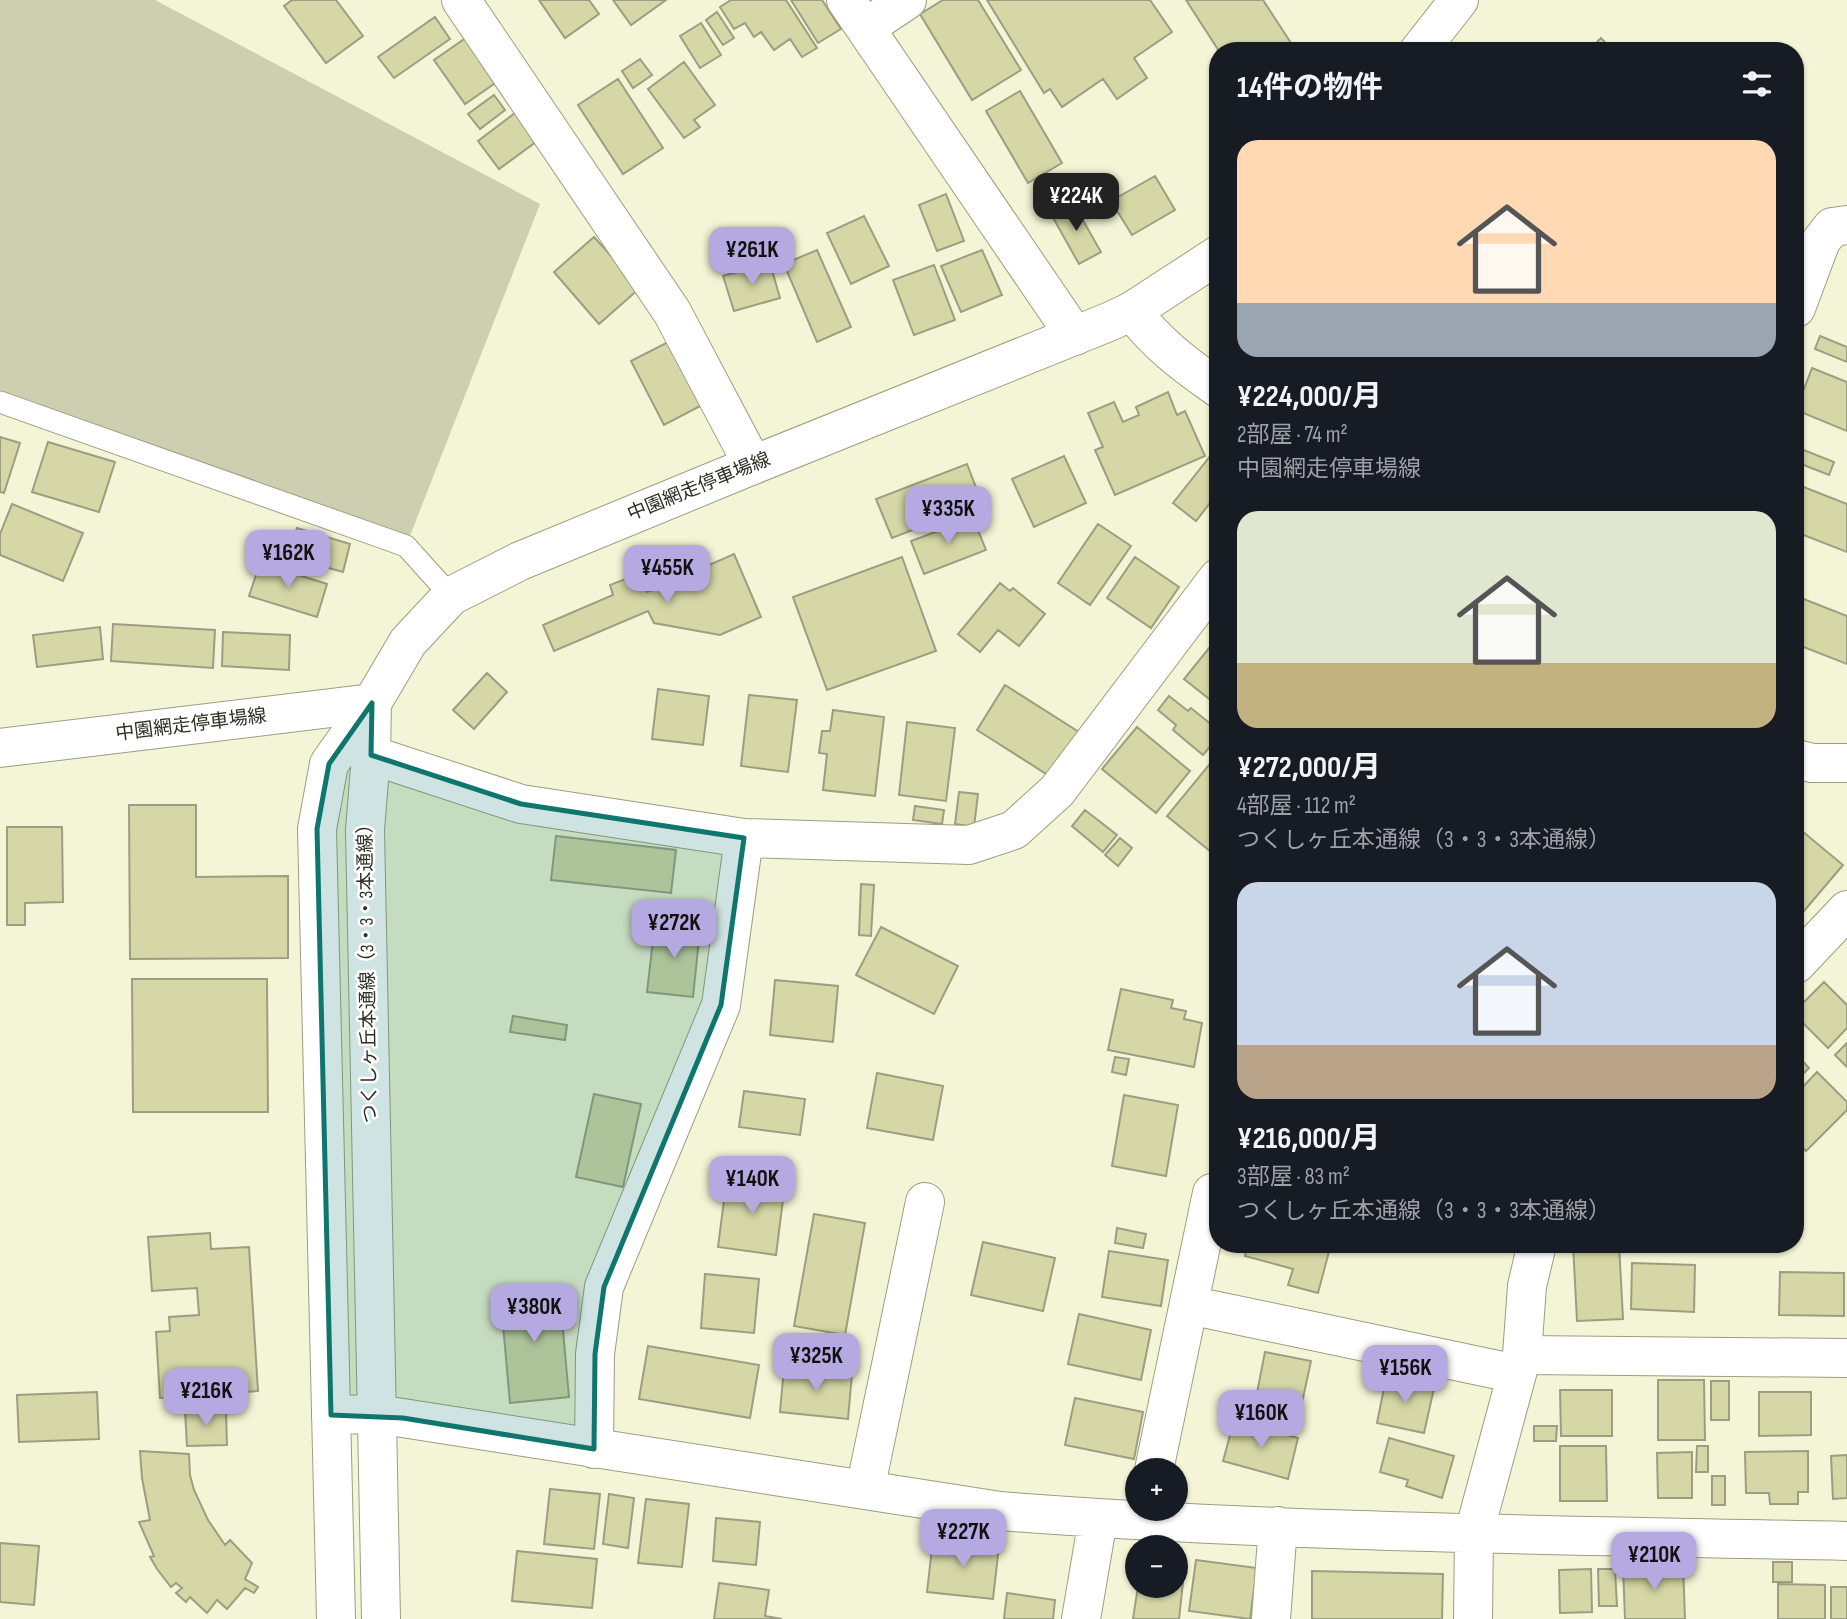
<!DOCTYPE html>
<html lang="ja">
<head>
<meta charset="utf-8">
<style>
	body { margin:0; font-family:"Sofia Sans Condensed","Noto Sans JP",sans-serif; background:#242831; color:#f1f3f6; height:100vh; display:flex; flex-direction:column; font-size:26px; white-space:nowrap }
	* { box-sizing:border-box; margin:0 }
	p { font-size:23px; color:#9ea1a6 }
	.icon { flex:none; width:38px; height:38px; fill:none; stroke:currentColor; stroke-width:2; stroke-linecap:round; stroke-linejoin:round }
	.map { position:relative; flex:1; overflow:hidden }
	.side { position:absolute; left:1209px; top:42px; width:595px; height:1211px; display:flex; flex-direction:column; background:#171b24; border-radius:28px; box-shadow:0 2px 5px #0004 }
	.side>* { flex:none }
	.tools { position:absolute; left:1125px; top:1458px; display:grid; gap:14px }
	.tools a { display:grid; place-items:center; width:63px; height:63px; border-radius:50%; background:#171b24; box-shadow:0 2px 5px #0004; font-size:35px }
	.price { position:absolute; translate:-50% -60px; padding:0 16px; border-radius:14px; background:#b5a9e1; color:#111; font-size:23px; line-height:46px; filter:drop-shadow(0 2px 4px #0008) }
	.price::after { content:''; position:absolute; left:50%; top:42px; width:21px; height:16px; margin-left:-10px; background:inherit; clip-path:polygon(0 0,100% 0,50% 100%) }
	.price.selected { background:#222; color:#fff }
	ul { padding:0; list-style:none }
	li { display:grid; align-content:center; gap:14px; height:371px; padding:0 28px }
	li span { display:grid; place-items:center; height:217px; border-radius:21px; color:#555 }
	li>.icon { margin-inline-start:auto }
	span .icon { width:126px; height:126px; fill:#fffc; stroke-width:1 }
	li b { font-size:30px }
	h2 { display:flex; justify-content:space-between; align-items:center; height:84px; padding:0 28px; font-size:30px }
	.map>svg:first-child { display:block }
</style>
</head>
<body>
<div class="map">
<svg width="1847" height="1619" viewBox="0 0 1847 1619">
	<rect width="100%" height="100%" fill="#f4f5d6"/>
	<path fill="#cdcfb0" d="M0,0h155l385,204 -134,342 -406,-144z"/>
	<path fill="#d5d7a6" stroke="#9d9e81" stroke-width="2" d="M292,0h44l27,36 -37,27 -42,-57z
		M539,0h50l10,14 -34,24z
		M613,0h53l-35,25z
		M731,0h55l31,48 -15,9 -12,-18 -16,11 -13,-18 -7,5 -9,-14 -11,6 -14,-22z
		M791,0h31l19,29 -23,14z
		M943,0h35l43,70 -49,30 -52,-86z
		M987,0h163l22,32 -38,26 13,20 -30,21 -14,-20 -41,28 -12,-18 -6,4z
		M1186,0h77l28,43 -6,4 2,4h-68z
		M717,12l17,26 -11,7 -17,-25z
		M435,17l15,22 -56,39 -16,-21z
		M701,23l20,32 -21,13 -20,-32z
		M473,33l31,44 -39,27 -31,-44z
		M1601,38l12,13h-25z
		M640,59l12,16 -19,13 -11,-17z
		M684,62l31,43 -21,15 6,7 -16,11 -36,-49z
		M618,79l45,69 -40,26 -45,-69z
		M1020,91l42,72 -34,20 -42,-72z
		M494,95l11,15 -25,19 -12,-15z
		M523,107l21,29 -45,33 -21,-28z
		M1155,176l20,34 -43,25 -21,-34z
		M946,194l18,47 -27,10 -18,-46z
		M1072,201l29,51 -22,12 -28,-50z
		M864,216l25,50 -38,18 -24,-51z
		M1796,230l7,2 -7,22z
		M594,237l46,51 -41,36 -45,-52z
		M817,250l34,77 -34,15 -33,-78z
		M982,250l20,45 -41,17 -20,-46z
		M770,263l10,35 -46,13 -11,-35z
		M934,265l21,55 -41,15 -21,-55z
		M1820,336l27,11v15l-32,-13z
		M672,340l34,63 -42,22 -33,-64z
		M1812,368l35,14v49l-51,-21z
		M1168,392l9,23 8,-4 20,45 -90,39 -20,-45 8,-3 -15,-34 26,-11 9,20 16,-7 -3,-8z
		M0,437l20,6 -16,50 -4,-1z
		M48,442l67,20 -16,50 -67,-20z
		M1796,447l38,15 -5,13 -33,-13z
		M1215,450l3,3v57l-8,-7 -14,18 -23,-18z
		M1064,456l22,47 -52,24 -22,-48z
		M967,464l15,39 -90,35 -16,-39z
		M1796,484l51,20v48l-51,-20z
		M12,504l71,29 -20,48 -63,-26v-21z
		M973,518l13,32 -62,24 -13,-33z
		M1098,524l33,22 -41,59 -32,-22z
		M297,528l53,16 -7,28 -54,-15z
		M734,554l27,63 -41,18 -66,-12 -6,-12 -94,40 -11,-26 70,-30 -3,-10 28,-11 9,18 13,-5 3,-14 19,4z
		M902,557l34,94 -109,39 -34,-93z
		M1135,557l44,30 -28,41 -44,-30z
		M260,563l67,21 -10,33 -68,-21z
		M1000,583l10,8 3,-3 32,26 -26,32 -21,-16 -18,22 -22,-18z
		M1796,596l51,20v48l-51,-20z
		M113,624l102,6 -2,38 -102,-7z
		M100,627l3,32 -66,8 -4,-32z
		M223,632l67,3 -1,35 -67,-4z
		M1214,642l4,3v61l-34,-27z
		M487,673l20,19 -33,37 -21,-19z
		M1005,685l74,47 -28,45 -74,-47z
		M658,689l51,7 -6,49 -51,-6z
		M749,695l48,5 -9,72 -47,-6z
		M1169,696l19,15 3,-3 27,22v7l-15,18 -30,-25 3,-5 -18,-15z
		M833,710l51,7 -9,79 -52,-6 4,-36 -8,-1 3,-22h8z
		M907,722l48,6 -9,73 -47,-6z
		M1137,727l53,44 -34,42 -54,-44z
		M1218,754v99l-2,3 -49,-40z
		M959,792l19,2 -4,33 -19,-3z
		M129,805h67v72l92,-1v82l-158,1z
		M915,806l29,4 -2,14 -29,-4z
		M1085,810l32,25 -14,17 -31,-26z
		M1796,826l47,39 -39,46 -8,-7z
		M7,827h55l1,75 -38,1v22h-18z
		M556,836l120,14 -5,43 -120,-13z
		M1120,838l12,10 -14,18 -13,-11z
		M861,884l13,1 -3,51 -12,-1z
		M677,910l24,4 -3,10 -23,-4z
		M655,923l45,6 -7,68 -46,-5z
		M881,927l77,39 -24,48 -78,-39z
		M132,979h135l1,133h-135z
		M775,980l63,6 -5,56 -63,-7z
		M1824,982l23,23v23l-19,20 -32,-32v-6z
		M1121,989l52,11 -2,8 15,3 -2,8 18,4 -8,44 -86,-17z
		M513,1016l54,9 -2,15 -55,-8z
		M1847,1043v24l-12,-12z
		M1796,1054l13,14 -13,13z
		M1115,1057l14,2 -3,16 -14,-3z
		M1817,1072l30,30v8l-41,41 -10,-10v-47z
		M877,1073l66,13 -10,54 -66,-12z
		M744,1091l61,8 -5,36 -61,-8z
		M594,1094l47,10 -18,83 -47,-10z
		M1124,1095l54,10 -12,71 -54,-10z
		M727,1177l58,7 -9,71 -58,-8z
		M814,1214l51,9 -20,112 -51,-9z
		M1117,1228l29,6 -3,14 -28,-5z
		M210,1233l1,16 38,-2 9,144 -98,7 -4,-66 14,-1 -1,-14 30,-2 -2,-27 -45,3 -4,-54z
		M983,1242l72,16 -12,53 -72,-16z
		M1247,1244h84l-13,49 -30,-8 5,-16 -48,-13z
		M1573,1244h46l4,75 -46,2z
		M1109,1251l59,9 -7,46 -59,-9z
		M1632,1263l63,2 -1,47 -63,-3z
		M1780,1272l64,1v43l-65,-1z
		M705,1274l54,5 -5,54 -53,-5z
		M559,1286l10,111 -59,6 -10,-112z
		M1079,1314l72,16 -10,50 -73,-16z
		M648,1346l111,19 -9,53 -111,-19z
		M1265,1352l46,9 -11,51 -45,-9z
		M784,1368l68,6 -4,45 -68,-7z
		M1386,1378l48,10 -10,45 -47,-10z
		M1658,1380h46l1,60h-47z
		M1711,1381h18v39h-18z
		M1560,1390h52v46h-51z
		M97,1392l2,47 -80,3 -2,-47z
		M1759,1392h52v43l-52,1z
		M1075,1398l68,14 -9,47 -69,-14z
		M185,1411h41l1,34 -40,1z
		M1234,1421l64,17 -10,41 -65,-18z
		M1534,1426h23l-1,15h-22z
		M1389,1438l65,18 -12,42 -36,-12 2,-6 -28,-8z
		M1560,1446h46l1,55h-47z
		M1697,1446h11v26h-12z
		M140,1451l49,3 1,21 4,15 14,30 17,25 5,-5 22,23 -7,16 13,8 -4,6 -9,-5 -18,21 -10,-9 -10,13 -17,-16 -4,5 -10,-9 6,-5 -6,-5 -5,4 -14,-18 -7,-12 4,-1 -15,-34 11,-2 -8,-42z
		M1808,1451v41h-10v12h-28l-1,-11h-23l-1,-41z
		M1692,1452v46h-34l-1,-45z
		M1847,1455v43l-14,1 -2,-43z
		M1712,1476h13v29h-13z
		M550,1489l50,5 -6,55 -50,-5z
		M609,1494l25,4 -6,50 -25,-4z
		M646,1499l43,5 -7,63 -44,-4z
		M716,1518l44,4 -4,43 -43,-4z
		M933,1539l66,7 -6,53 -66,-7z
		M0,1543l39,3 -5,59 -34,-3z
		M517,1551l80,8 -5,49 -80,-7z
		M1196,1560l61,8 -7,51 -61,-8z
		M1773,1562h19v20h-19z
		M1683,1564l2,55h-60l-2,-53z
		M1591,1569l1,43 -32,1 -1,-43z
		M1598,1569h17l2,37h-18z
		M1312,1571l131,3 -1,45h-130z
		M1176,1581l7,1 -4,37h-46l5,-33h38z
		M719,1583l50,7 -4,26 17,3h-68z
		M1778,1584l47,1v34h-47z
		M1831,1587h16v32h-16z
		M1007,1593l48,7 -2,19h-49z"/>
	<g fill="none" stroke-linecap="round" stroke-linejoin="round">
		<g stroke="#9c9e81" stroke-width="23">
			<path id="service" d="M0,402l406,144 45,50"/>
		</g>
		<g stroke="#9c9e81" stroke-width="40">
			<path id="minor" d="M461,0l211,312 81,153
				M846,0l229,336
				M865,28l42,-28
				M1796,308l25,-67 11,-14 15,-2
				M371,755l150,49 223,34 225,7 45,-15 43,-39 161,-213
				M1796,964l51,-54
				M1189,1305l328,69
				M1522,1355l325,3
				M331,1415l46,-1 623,97c282,22 565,24 847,30
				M594,1449l1,-95 9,-67 117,-282 23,-167
				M1154,1470l58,-277
				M865,1490l60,-288
				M1081,1619l17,-100
				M1271,1619l7,-93
				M1473,1619l1,-86 48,-178 5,-69 10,-42"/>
		</g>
		<g stroke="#9c9e81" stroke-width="40">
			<path id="tertiary" d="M1132,311c24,32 53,54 86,77
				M372,703l-1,52 -6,75 16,789
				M1796,759l16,4h35
				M336,1619l-19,-790 12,-65 43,-61"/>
		</g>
		<g stroke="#9c9e81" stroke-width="40">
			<path id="secondary" d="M1419,51l40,-51
				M0,748l372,-45 36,-61 43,-46 69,-35 233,-96 358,-144 21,-10 86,-56"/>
		</g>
		<use href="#service" stroke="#fff" stroke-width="21"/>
		<use href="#minor" stroke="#fff" stroke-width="38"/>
		<use href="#tertiary" stroke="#fff" stroke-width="38"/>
		<use href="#secondary" stroke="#fff" stroke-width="38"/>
	</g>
	<path fill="#0f766e" fill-opacity="0.2" stroke="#0f766e" stroke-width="5" stroke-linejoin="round" d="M372,703l-1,52 150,49 223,34 -23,167 -117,282 -9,67 -1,95 -191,-31 -72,-3 -14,-586 12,-65z"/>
	<g text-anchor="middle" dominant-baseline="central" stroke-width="5" stroke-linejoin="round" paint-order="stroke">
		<g font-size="19" fill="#2e2e22" stroke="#fff">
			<text transform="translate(699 487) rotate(-22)">中園網走停車場線</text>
			<text transform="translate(191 725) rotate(-7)">中園網走停車場線</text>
			<text transform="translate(368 969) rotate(-91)">つくしヶ丘本通線（3・3・3本通線）</text>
		</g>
	</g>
</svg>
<div class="tools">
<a>+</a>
<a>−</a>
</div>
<b class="price selected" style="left:1076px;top:233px">¥224K</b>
<b class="price" style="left:752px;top:287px">¥261K</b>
<b class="price" style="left:948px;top:546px">¥335K</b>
<b class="price" style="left:288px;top:590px">¥162K</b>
<b class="price" style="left:667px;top:605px">¥455K</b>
<b class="price" style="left:674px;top:960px">¥272K</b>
<b class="price" style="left:752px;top:1216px">¥140K</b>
<b class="price" style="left:534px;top:1344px">¥380K</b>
<b class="price" style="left:816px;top:1393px">¥325K</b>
<b class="price" style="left:1405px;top:1405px">¥156K</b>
<b class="price" style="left:206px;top:1428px">¥216K</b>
<b class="price" style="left:1261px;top:1450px">¥160K</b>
<b class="price" style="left:963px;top:1569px">¥227K</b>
<b class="price" style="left:1654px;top:1592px">¥210K</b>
<section class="side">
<h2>14件の物件<svg class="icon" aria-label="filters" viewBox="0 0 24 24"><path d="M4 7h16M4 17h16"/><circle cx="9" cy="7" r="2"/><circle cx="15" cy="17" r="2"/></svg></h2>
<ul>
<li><span style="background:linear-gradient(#ffd9b3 75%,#9aa5b1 0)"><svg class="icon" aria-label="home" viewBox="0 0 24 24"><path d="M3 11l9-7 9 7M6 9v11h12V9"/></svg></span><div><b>¥224,000/月</b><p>2部屋 · 74 m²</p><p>中園網走停車場線</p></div></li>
<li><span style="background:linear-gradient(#dfe7d0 70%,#c2b280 0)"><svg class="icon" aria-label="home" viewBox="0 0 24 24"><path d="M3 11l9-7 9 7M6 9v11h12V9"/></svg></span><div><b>¥272,000/月</b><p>4部屋 · 112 m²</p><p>つくしヶ丘本通線（3・3・3本通線）</p></div></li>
<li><span style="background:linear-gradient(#c9d6e8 75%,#b9a48a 0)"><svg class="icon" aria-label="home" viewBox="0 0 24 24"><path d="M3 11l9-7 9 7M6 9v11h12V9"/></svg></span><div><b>¥216,000/月</b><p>3部屋 · 83 m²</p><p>つくしヶ丘本通線（3・3・3本通線）</p></div></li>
</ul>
</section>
</div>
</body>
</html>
